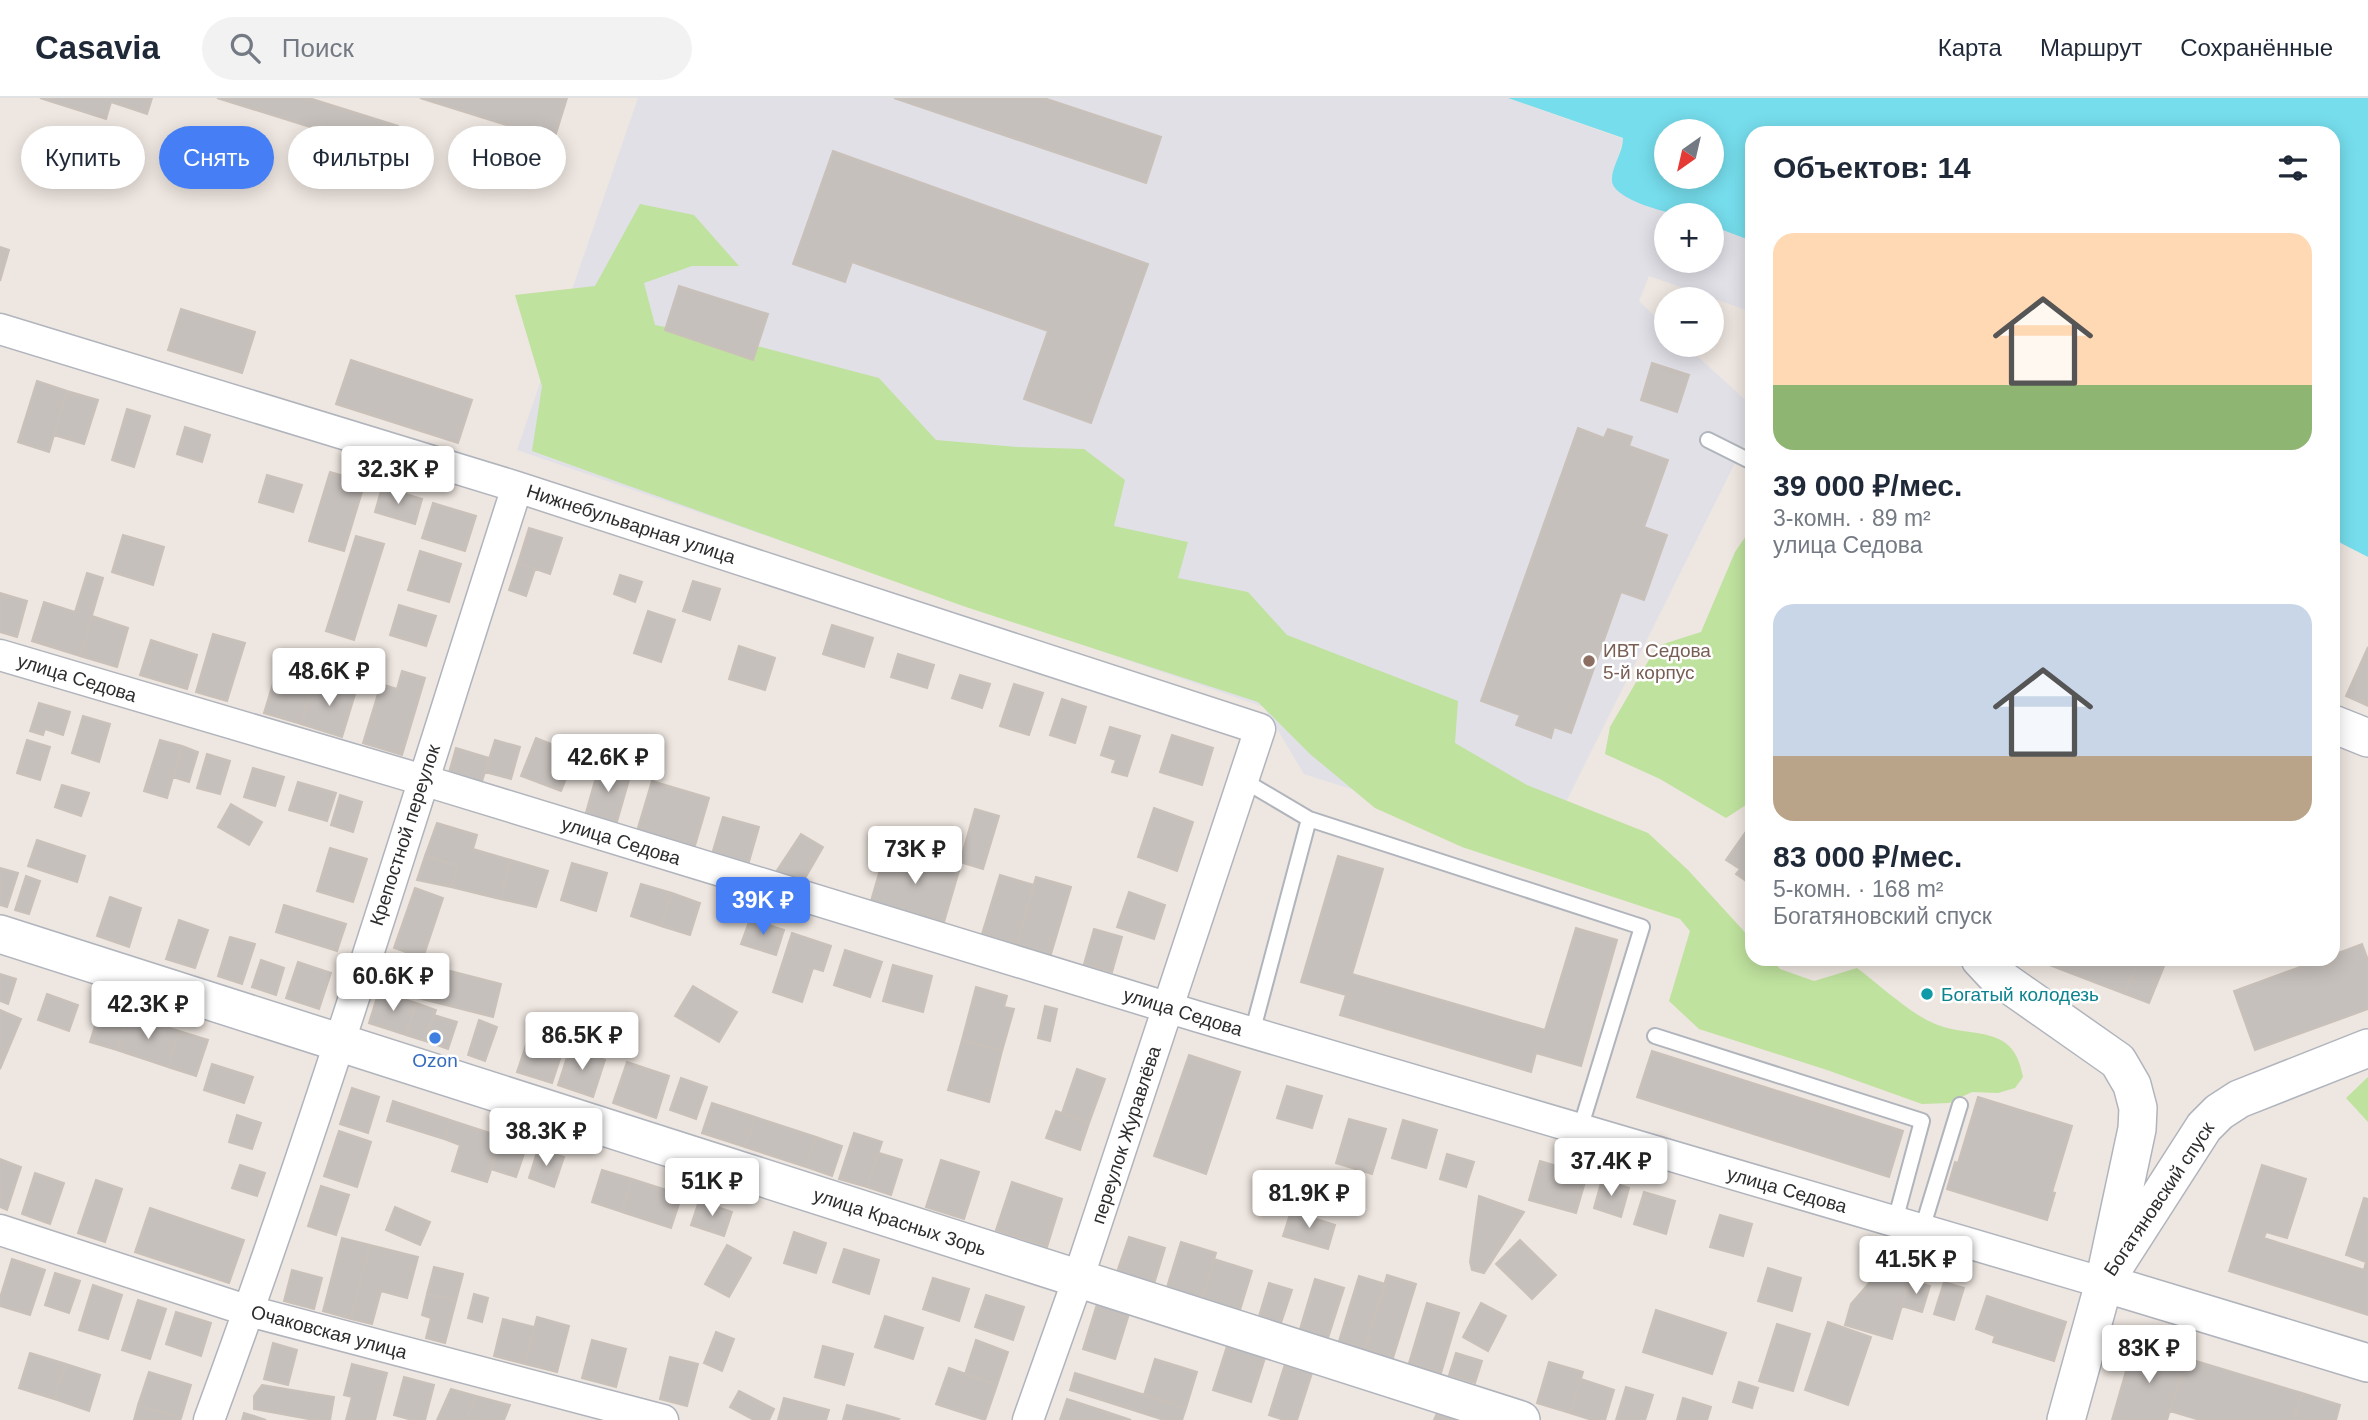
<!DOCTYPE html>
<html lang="ru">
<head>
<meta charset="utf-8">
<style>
	body { margin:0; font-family:Arial,sans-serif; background:#f2f2f3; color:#1f2937; height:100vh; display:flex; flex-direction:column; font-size:26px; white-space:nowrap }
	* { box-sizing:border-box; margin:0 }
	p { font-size:23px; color:#747a83 }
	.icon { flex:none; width:38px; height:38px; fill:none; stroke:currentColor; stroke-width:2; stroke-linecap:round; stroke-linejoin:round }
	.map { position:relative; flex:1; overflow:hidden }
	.drawer { position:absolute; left:1745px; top:28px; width:595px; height:840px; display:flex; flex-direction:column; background:#fff; border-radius:21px; box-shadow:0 4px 18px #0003 }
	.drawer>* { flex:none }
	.guide { position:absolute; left:21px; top:28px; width:665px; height:63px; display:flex; gap:14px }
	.needle { width:46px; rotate:214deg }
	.controls { position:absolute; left:1654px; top:21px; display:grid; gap:14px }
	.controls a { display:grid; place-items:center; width:70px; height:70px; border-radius:50%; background:#fff; box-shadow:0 4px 18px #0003; font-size:35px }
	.price { position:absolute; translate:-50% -60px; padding:0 16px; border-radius:7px; background:#fff; color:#222; font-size:23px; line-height:46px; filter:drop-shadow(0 2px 4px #0008) }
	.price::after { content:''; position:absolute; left:50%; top:42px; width:21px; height:16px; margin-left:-10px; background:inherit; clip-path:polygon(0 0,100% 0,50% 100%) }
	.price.active { background:#457ef5; color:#fff }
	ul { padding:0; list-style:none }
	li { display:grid; align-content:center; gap:14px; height:371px; padding:0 28px }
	li span { display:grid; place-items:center; height:217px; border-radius:21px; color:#555 }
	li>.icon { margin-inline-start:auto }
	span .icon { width:126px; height:126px; fill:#fffc; stroke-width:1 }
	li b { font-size:30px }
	h2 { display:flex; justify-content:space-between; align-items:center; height:84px; padding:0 28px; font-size:30px }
	.pill { padding:0 24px; border-radius:32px; background:#fff; box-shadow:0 4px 18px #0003; font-size:24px; line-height:63px }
	.pill.active { background:#457ef5; color:#fff }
	header { display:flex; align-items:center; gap:42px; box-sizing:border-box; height:98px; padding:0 35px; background:#fff; border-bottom:2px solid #e0e1e3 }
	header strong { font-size:33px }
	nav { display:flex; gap:38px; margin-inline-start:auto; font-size:24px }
	.search { width:490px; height:63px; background:#f2f2f3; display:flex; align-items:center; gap:18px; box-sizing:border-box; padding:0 24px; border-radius:38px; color:#747a83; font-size:26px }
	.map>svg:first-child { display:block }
</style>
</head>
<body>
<header>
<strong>Casavia</strong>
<div class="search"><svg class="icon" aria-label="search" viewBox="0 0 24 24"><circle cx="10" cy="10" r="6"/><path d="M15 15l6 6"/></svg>Поиск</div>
<nav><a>Карта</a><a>Маршрут</a><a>Сохранённые</a></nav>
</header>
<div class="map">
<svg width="2368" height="1322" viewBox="0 0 2368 1322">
	<rect width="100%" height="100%" fill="#eee6e0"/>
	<path fill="#e1e0e7" d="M638,0h870l115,41 -11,40 18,20 51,16h-15v46h46v-35l40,15v71l-103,-36 -10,25 27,26v18h19l67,61v23l-210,421 -238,-76 -40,-67 -747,-257z"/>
	<path fill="#bfe29e" d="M640,106l54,11 45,51h-47l-48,17 11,42 79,15 145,38 57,62 81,7 67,2 41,31 -11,46 74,16 -10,36 70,14 39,43 171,66 -3,42 72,42 121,48 40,37 64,70v19h19l9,10 34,12 43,-13c20,15 54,46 76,55 37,17 81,-2 90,54l-8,11 -17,5 -26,-1 -23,11 -27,1 -95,-34 -128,-41 -30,-28 21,-70 -10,-12 -218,-72 -87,-39 -65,-54 -52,-52 -295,-96 -431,-155 10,-65 -27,-91 80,-9z
		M1752,429v274l-26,17 -66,-39 -55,-25 5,-27 47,-81 44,-14 34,-80z
		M2368,979v45l-22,-24z"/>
	<path fill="#76ddec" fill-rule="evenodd" d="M1508,0h860v459l-35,-18v-406h-581v108l-40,-15v-11c-10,0 -19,1 -28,0 -16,-1 -71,-16 -72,-34 -1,-14 11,-28 11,-43zM1666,33h46v46h-46z"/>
	<path fill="#c6c0bc" stroke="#c9c1b9" stroke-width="2" d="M40,0h112l-5,16 -36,-12 -5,17z
		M217,0h92l89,28 -8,26z
		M420,0h147l-13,42z
		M894,0h150l117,39 -15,46z
		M833,53l315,113 -57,159 -67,-24 24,-68 -196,-69 -7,20 -52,-18z
		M0,149l9,3 -9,31z
		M679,188l89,28 -15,46 -88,-30z
		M181,211l74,23 -13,41 -74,-23z
		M351,262l121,40 -14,43 -122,-39z
		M1652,265l37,12 -12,37 -36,-12z
		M37,283l30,10 -18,61 -31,-10z
		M67,293l31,9 -14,44 -30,-9z
		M127,311l23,7 -16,51 -22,-7z
		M185,329l25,8 -8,27 -25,-8z
		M1578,330l26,10 4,-9 24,8 -3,9 39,14 -24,67 23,8 -23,65 -23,-8 -50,141 -17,-6 -3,11 -35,-13 4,-10 -39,-14z
		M330,374l35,10 -21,69 -35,-10z
		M267,377l35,10 -9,27 -34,-10z
		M382,389l40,12 -7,25 -40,-12z
		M433,405l43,13 -11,35 -43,-13z
		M529,430l33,10 -12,36 -32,-11z
		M123,437l41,12 -11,38 -41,-13z
		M356,438l28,8 -30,96 -28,-9z
		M420,453l41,13 -12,38 -41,-12z
		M518,465l17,6 -9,27 -17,-6z
		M87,475l16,5 -23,78 -48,-15 12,-39 31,10z
		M620,477l22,7 -7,20 -21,-8z
		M693,483l27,8 -10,31 -27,-9z
		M0,495l27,8 -10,36 -17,-5z
		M399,507l37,11 -10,30 -36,-11z
		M648,513l27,9 -14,42 -27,-9z
		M92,518l36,12 -11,39 -37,-11z
		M832,527l41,13 -9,29 -41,-13z
		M213,536l32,9 -18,58 -31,-9z
		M151,542l46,15 -10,34 -47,-14z
		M739,548l36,12 -10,32 -36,-11z
		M2368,549v59l-22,-10z
		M898,556l36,11 -7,23 -36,-11z
		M278,569l37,11 -14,46 -37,-11z
		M402,573l23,7 -23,77 -39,-12 18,-59 16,5z
		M960,577l30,9 -8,24 -30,-10z
		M315,580l41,13 -14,46 -41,-13z
		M1014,586l29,9 -14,42 -29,-9z
		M1062,601l24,8 -11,36 -25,-8z
		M39,605l31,9 -7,23 -18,-6 -2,6 -13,-4z
		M83,618l27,8 -11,38 -27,-9z
		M1110,629l30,9 -13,40 -15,-4 4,-12 -15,-5z
		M1172,637l41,13 -11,37 -42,-13z
		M536,640l40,16 -15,37 -40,-15z
		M27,642l23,7 -10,33 -23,-7z
		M160,642l22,6 -15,52 -23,-7z
		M495,642l25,7 -9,32 -26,-7z
		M182,648l16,6 -9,30 -16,-5z
		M456,650l33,10 -8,27 -33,-9z
		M207,656l23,7 -10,33 -23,-6z
		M600,665l31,10 -15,52 -31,-9z
		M253,670l31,9 -9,29 -31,-9z
		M652,683l57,17 -15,51 -57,-18z
		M298,684l38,11 -9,28 -38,-11z
		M62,687l27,8 -8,23 -26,-9z
		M340,697l22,7 -9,30 -22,-7z
		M231,706l31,18 -13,23 -31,-18z
		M1154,710l39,14 -16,49 -39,-14z
		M975,711l24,7 -16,53 -23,-7z
		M723,719l36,10 -11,38 -36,-11z
		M437,725l40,12 -4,14 38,11 -11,39 -49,-12 7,-21 -33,-10z
		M1747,732l5,3v52l-16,-11 4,-5 -14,-9z
		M801,736l22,13 -19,33 -28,-8z
		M37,742l48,16 -8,26 -49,-16z
		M330,750l37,11 -14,43 -36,-11z
		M886,751l73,22 -15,51 -73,-21z
		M425,758l33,10 -7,21 -34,-7z
		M1338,758l45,13 -31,105 193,56 31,-102 41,12 -36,126 -45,-13 -5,19 -191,-57 6,-20 -45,-13z
		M511,762l37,11 -12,36 -36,-8z
		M572,765l35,10 -11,38 -35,-11z
		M0,770l18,5 -11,34 -7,-2z
		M1000,777l34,10 -17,59 -35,-10z
		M26,778l14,5 -11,33 -14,-4z
		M1036,779l35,10 -20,67 -34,-10z
		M641,786l31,9 -11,33 -30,-10z
		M415,790l28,10 -20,60 -29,-10z
		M1129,794l36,13 -11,34 -37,-12z
		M672,795l28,10 -10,32 -29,-9z
		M110,799l31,11 -12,39 -32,-11z
		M284,807l62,19 -9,27 -61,-19z
		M750,821l34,11 -8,25 -35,-11z
		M179,822l29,10 -13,38 -29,-9z
		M1094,831l28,8 -10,35 -28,-8z
		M792,835l39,13 -8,25 -10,-3 -11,34 -29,-10z
		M230,839l25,7 -13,40 -24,-8z
		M2362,846l6,16v49l-113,41 -21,-59 88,-32h11v-4z
		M845,852l37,12 -12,35 -36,-12z
		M2051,861h88l-14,35 -76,-29z
		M2139,861h28l-18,44 -24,-9z
		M261,862l23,8 -8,27 -24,-8z
		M298,864l33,11 -12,36 -33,-11z
		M427,867l74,19 -8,33 -75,-19z
		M893,867l39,11 -9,36 -40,-11z
		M0,876l16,5 -8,25 -8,-3z
		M693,888l44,26 -18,30 -44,-26z
		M976,889l31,9 -3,11 10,2 -12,42 -40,-11z
		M379,893l37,12 -10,32 -37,-12z
		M47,896l31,11 -9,26 -31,-11z
		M416,905l20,7 -11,31 -19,-6z
		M101,908l27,9 -11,35 -27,-8z
		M1045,908l12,3 -7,32 -12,-3z
		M0,912l21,9 -21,50z
		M128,917l51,16 -11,36 -51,-17z
		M434,917l23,7 -9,27 -23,-8z
		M479,922l18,7 -12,34 -17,-6z
		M179,933l29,9 -12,36 -28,-9z
		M528,941l35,11 -11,33 -35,-11z
		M962,942l40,11 -13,51 -41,-12z
		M570,950l35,12 -12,37 -35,-12z
		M1652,953l251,80 -14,46 -252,-80z
		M1189,957l51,17 -34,102 -52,-18z
		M627,964l42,14 -13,42 -43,-15z
		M212,966l41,13 -9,26 -40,-13z
		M1077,971l28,10 -16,44 -27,-10z
		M681,980l26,9 -11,32 -26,-9z
		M1287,988l35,10 -10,32 -35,-10z
		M352,990l27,9 -11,36 -28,-9z
		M1978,999l94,29 -20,66 3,1 -8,27 -100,-31 8,-27 3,1z
		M393,1003l57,19 -6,19 -57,-18z
		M712,1005l43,14 -10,30 -43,-14z
		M1056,1013l33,12 -9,27 -34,-12z
		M237,1017l24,8 -9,26 -23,-7z
		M755,1019l61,20 -10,30 -61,-20z
		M1349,1021l37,10 -14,45 -36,-11z
		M450,1022l52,17 -15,45 -35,-11 8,-26 -16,-6z
		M1403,1022l34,10 -11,38 -34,-10z
		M339,1033l32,11 -14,45 -33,-11z
		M854,1035l28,9 -15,45 -28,-8z
		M502,1039l25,8 -11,32 -25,-8z
		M816,1039l26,9 -10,30 -26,-9z
		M538,1051l26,8 -10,30 -25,-9z
		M879,1055l23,7 -11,35 -24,-8z
		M1447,1056l27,8 -8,25 -26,-8z
		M0,1061l21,8 -14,43 -7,-3z
		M941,1062l38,12 -15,47 -38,-12z
		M1540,1063l47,14 -11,38 -47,-13z
		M240,1067l25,8 -8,23 -25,-8z
		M2262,1067l44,14 -19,59 -21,-6 -2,6 100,32 2,-8 -20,-7 18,-57 4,1v116l-139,-44z
		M602,1072l30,9 -10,33 -30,-10z
		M35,1075l29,10 -14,41 -28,-10z
		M632,1081l50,16 -11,33 -49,-16z
		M1602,1081l27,9 -8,29 -27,-9z
		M96,1082l26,9 -17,53 -27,-9z
		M1012,1084l50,17 -15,48 -51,-17z
		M321,1088l28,9 -13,40 -28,-9z
		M1644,1094l31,9 -9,33 -32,-10z
		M1479,1098l45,16 -40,61 -12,-3 -2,-8z
		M699,1103l33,11 -8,24 -33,-11z
		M395,1109l35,15 -10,23 -34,-15z
		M150,1110l94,32 -15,43 -94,-31z
		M1291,1113l44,14 -7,24 -45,-13z
		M1720,1117l32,9 -9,32 -33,-9z
		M794,1134l32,11 -10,30 -32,-10z
		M1129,1139l36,11 -11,36 -37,-12z
		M342,1140l28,7 -19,74 -28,-8z
		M1520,1142l36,35 -24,24 -36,-35z
		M1181,1144l35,11 -14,45 -35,-11z
		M370,1147l48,12 -11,41 -26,-7 -9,33 -21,-5z
		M727,1147l24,13 -22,39 -24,-13z
		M844,1151l35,11 -10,34 -36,-12z
		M12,1161l33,11 -15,45 -30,-9v-8z
		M1214,1161l38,12 -12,39 -38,-12z
		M1892,1168l20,6 -20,67 -47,-14 6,-21 26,-30 12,4z
		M434,1169l29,7 -7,27 -29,-7z
		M1768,1170l33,10 -9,33 -34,-10z
		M292,1172l30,8 -8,31 -30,-8z
		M55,1175l25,8 -11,32 -24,-8z
		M1387,1177l29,9 -23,74 -28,-9z
		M1359,1178l26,8 -20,65 -26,-8z
		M933,1180l36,11 -10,32 -36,-12z
		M1315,1181l29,9 -16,50 -28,-9z
		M1909,1182l21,6 -8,26 -20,-6z
		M1944,1184l20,6 -10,32 -20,-6z
		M1269,1185l23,7 -11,33 -22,-7z
		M93,1187l29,10 -14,44 -29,-9z
		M427,1196l29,7 -11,42 -19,-5 5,-20 -9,-3z
		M474,1196l14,4 -6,24 -14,-4z
		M986,1197l38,12 -11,33 -38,-13z
		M1987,1198l79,26 -12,39 -61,-19 2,-6 -19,-7z
		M138,1202l28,9 -16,50 -28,-9z
		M1427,1205l32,10 -18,60 -32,-10z
		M1481,1205l25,13 -18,35 -25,-14z
		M1097,1206l32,10 -14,45 -32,-10z
		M1656,1212l70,23 -14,41 -69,-22z
		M176,1214l35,11 -10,33 -35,-12z
		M885,1218l38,12 -10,31 -38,-12z
		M537,1219l32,9 -12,46 -32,-8z
		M503,1221l31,8 -9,37 -31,-8z
		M1828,1224l43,15 -23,68 -43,-15z
		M1777,1226l33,10 -17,57 -34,-10z
		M716,1234l18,7 -12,32 -18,-8z
		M592,1242l34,9 -10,38 -34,-9z
		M976,1242l32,12 -11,33 -32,-11z
		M273,1245l24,7 -9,35 -24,-6z
		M2134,1245l52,15 -19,62h-55z
		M823,1248l30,8 -9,31 -29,-8z
		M1227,1248l38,12 -14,44 -38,-12z
		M30,1255l36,11 -12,35 -35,-11z
		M1456,1255l26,8 -7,22 -26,-8z
		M670,1259l28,7 -11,42 -27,-7z
		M2186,1260l116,35 -8,27h-94l-30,-9z
		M1155,1261l42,13 -11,36 -42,-13z
		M1549,1264l34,10 -13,41 -33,-10z
		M66,1266l34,11 -11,36 -35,-12z
		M352,1266l35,9 -12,47h-29l6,-23 -8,-2z
		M1285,1266l27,9 -15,47h-13l-15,-5z
		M949,1270l48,17 -12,35 -49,-16z
		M149,1274l42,13 -10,33 -43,-13z
		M1075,1275l111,35 -4,12h-18l-94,-30z
		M404,1279l30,8 -9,35h-13l-18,-5z
		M1581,1281l33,11 -9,30h-13l-22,-7z
		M1739,1284l19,6 -6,20 -19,-6z
		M262,1287l72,12 -4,23h-16l-60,-11v-13z
		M1626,1289l27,8 -8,25h-29z
		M451,1291l25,7 -10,24h-29z
		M739,1293l35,18 -5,11h-15l-24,-13z
		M2302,1295l38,12 -4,15h-42z
		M476,1298l34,9 -6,15h-38z
		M784,1300l45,12 -3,10h-48z
		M1683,1300l28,9 -4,13h-30z
		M1067,1301l43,14 -2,7h-48z
		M138,1307l43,13 -1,2h-46z
		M847,1307l28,7 -2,8h-30z
		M875,1314l24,7 -1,1h-25z
		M244,1315l10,3 12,4h-24z
		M1110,1315l21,7h-23z
		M1437,1315l22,7h-25z"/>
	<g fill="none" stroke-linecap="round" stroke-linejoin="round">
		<g stroke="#b0b4bc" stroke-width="18">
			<path id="service" d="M1708,342l44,22
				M1243,682l66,39 333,108 -62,202
				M1252,935l57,-214
				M1655,938l267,85 -27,100
				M1922,1131l38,-124"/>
		</g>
		<g stroke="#b0b4bc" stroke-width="33">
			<path id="minor" d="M0,231l517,158 743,242 -182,550 -50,141
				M0,557l423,125 776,237 905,266
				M0,1132l249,81 414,109
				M209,1322c113,-307 208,-622 308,-933"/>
		</g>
		<g stroke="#b0b4bc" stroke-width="40">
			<path id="tertiary" d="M2333,626l35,14
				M0,836l1521,486
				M1980,861l14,15 124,87 14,24 6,23 -1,21 -33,154 -38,137
				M2116,1166l88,-137 15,-15 20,-13 129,-51
				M2104,1185l264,80"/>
		</g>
		<use href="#service" stroke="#fff" stroke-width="14"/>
		<use href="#minor" stroke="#fff" stroke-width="30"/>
		<use href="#tertiary" stroke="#fff" stroke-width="37"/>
	</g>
	<circle fill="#8d6e63" stroke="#fff" stroke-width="2.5" cx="1589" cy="563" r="7"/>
	<circle fill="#0f9aa8" stroke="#fff" stroke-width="2.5" cx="1927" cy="896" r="7"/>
	<circle fill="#3f7fe0" stroke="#fff" stroke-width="2.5" cx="435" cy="940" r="7"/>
	<g text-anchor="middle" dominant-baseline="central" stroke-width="5" stroke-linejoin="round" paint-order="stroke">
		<g font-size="19" fill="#2d2d2d" stroke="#fff">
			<text transform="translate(631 426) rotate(18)">Нижнебульварная улица</text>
			<text transform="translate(77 580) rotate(17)">улица Седова</text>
			<text transform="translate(405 737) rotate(-72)">Крепостной переулок</text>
			<text transform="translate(621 743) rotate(17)">улица Седова</text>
			<text transform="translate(1183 914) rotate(17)">улица Седова</text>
			<text transform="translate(1126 1037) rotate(-72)">переулок Журавлёва</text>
			<text transform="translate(1787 1092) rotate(16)">улица Седова</text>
			<text transform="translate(2159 1101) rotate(-56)">Богатяновский спуск</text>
			<text transform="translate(900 1124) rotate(18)">улица Красных Зорь</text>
			<text transform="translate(329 1234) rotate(15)">Очаковская улица</text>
		</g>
		<g font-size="19" fill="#785e54" stroke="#fff" text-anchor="start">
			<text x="1603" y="552">ИВТ Седова<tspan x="1603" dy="22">5-й корпус</tspan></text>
		</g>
		<g font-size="19" fill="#0d838f" stroke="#fff" text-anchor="start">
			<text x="1941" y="896">Богатый колодезь</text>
		</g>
		<g font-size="19" fill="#366cbe" stroke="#fff">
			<text x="435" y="962">Ozon</text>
		</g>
	</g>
</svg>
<div class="controls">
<a><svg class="needle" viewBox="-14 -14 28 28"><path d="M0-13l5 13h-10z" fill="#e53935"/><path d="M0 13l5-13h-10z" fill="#747a83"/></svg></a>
<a>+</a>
<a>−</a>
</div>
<b class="price" style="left:398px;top:408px">32.3K ₽</b>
<b class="price" style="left:329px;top:610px">48.6K ₽</b>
<b class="price" style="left:608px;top:696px">42.6K ₽</b>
<b class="price" style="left:915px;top:788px">73K ₽</b>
<b class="price active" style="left:763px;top:839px">39K ₽</b>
<b class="price" style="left:393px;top:915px">60.6K ₽</b>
<b class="price" style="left:148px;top:943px">42.3K ₽</b>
<b class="price" style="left:582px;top:974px">86.5K ₽</b>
<b class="price" style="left:546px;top:1070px">38.3K ₽</b>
<b class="price" style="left:1611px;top:1100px">37.4K ₽</b>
<b class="price" style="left:712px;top:1120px">51K ₽</b>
<b class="price" style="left:1309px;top:1132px">81.9K ₽</b>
<b class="price" style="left:1916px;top:1198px">41.5K ₽</b>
<b class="price" style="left:2149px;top:1287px">83K ₽</b>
<div class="guide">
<a class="pill">Купить</a>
<a class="pill active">Снять</a>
<a class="pill">Фильтры</a>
<a class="pill">Новое</a>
</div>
<section class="drawer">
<h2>Объектов: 14<svg class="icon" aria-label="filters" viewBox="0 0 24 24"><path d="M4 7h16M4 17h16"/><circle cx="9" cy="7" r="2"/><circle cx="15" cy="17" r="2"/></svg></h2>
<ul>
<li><span style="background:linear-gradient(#ffd9b3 70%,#8fb573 0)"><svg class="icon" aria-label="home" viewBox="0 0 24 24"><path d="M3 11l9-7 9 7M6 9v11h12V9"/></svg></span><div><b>39 000 ₽/мес.</b><p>3-комн. · 89 m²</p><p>улица Седова</p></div></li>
<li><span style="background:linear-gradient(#c9d6e8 70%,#b9a48a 0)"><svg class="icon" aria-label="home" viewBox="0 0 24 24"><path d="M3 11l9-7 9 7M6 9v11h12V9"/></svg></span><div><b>83 000 ₽/мес.</b><p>5-комн. · 168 m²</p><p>Богатяновский спуск</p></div></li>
</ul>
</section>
</div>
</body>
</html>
